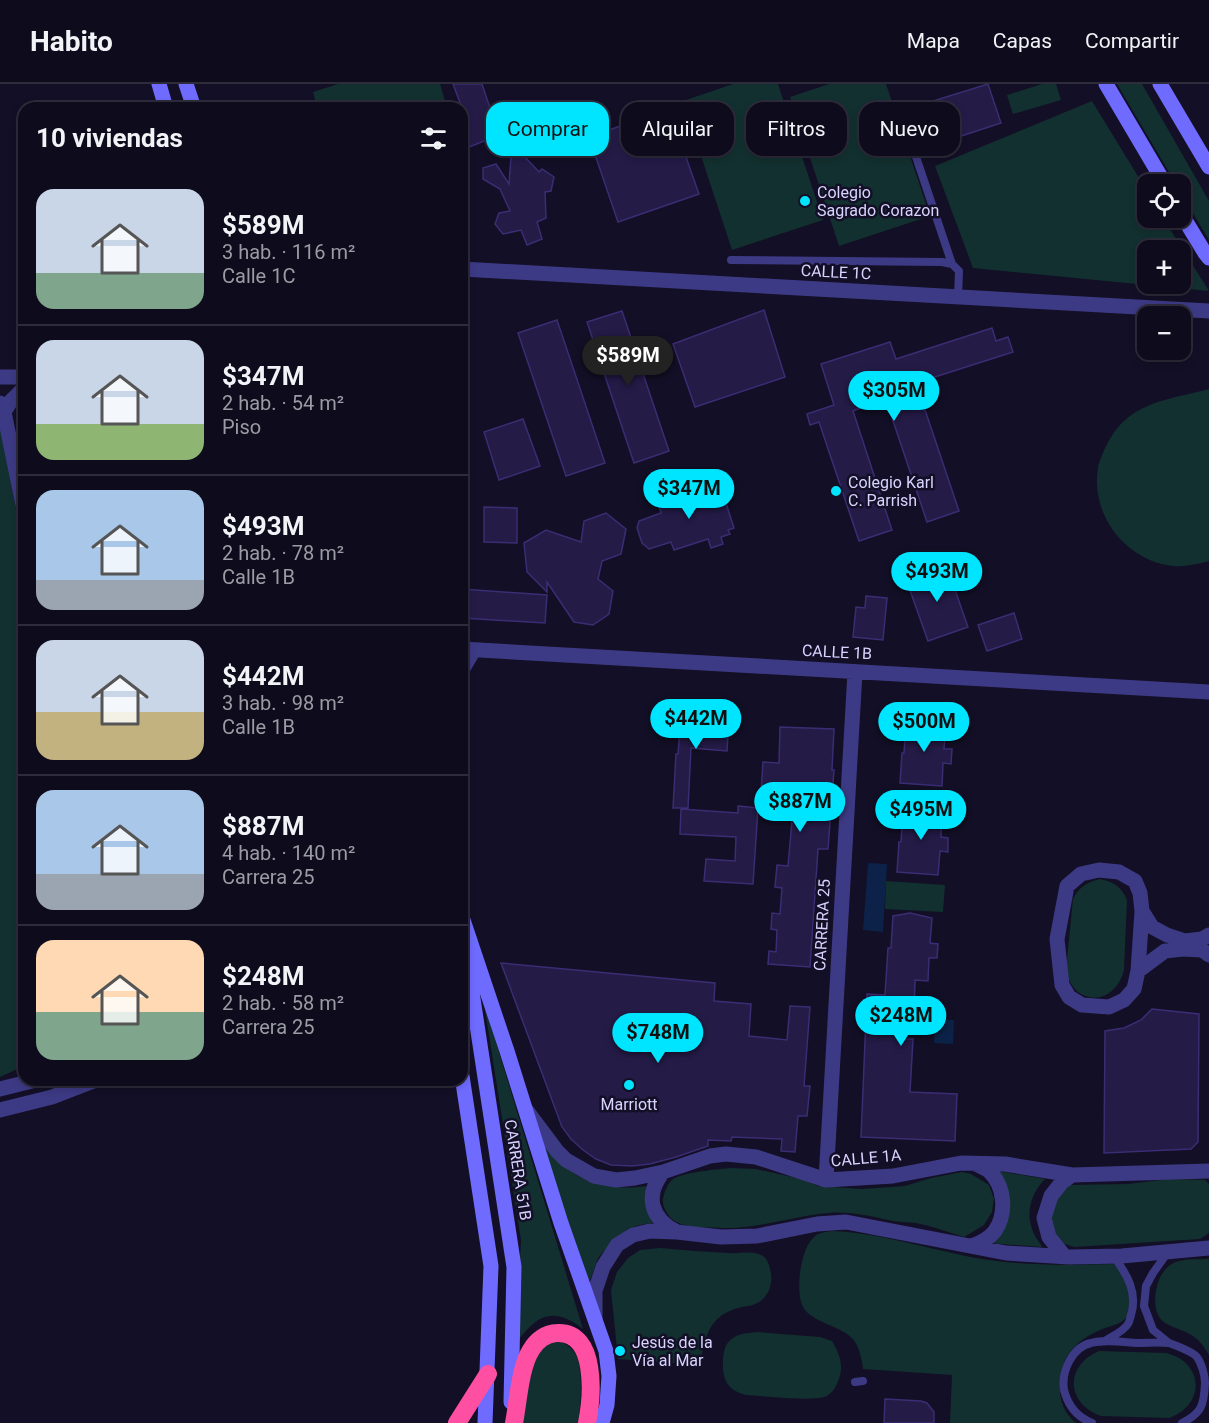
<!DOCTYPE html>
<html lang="es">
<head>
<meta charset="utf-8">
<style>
	body { margin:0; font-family:Roboto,sans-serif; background:#1c1929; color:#f1f3f6; height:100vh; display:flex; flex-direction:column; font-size:22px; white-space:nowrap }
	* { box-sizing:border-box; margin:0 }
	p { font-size:20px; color:#9b9ba3 }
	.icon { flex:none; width:33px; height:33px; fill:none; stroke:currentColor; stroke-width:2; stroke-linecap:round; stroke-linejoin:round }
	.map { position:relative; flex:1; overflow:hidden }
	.details { position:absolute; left:18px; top:18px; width:450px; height:984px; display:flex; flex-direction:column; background:#0e0b1c; border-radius:18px; box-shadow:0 3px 9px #0003,0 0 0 2px #2e2b3b }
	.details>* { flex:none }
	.top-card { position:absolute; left:486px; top:18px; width:570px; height:54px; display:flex; gap:12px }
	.fabs { position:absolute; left:1137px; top:90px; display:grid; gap:12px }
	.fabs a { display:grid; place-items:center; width:54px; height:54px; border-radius:12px; background:#0e0b1c; box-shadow:0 3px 9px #0003,0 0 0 2px #2e2b3b; font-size:30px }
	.price { position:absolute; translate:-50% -51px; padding:0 14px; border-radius:21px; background:#00e5ff; color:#111; font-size:20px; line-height:39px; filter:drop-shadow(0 2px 3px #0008) }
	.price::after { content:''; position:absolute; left:50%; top:36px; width:18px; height:14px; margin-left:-9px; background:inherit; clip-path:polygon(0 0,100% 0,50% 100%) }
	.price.active { background:#222; color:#fff }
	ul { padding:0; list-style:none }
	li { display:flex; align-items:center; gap:18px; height:150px; padding:0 18px }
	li+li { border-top:2px solid #2e2b3b }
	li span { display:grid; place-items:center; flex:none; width:168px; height:120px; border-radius:18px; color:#555 }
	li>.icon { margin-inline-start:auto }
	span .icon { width:72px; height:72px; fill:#fffc; stroke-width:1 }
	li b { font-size:26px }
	h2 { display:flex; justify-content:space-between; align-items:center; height:72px; padding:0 18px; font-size:26px }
	.chip { padding:0 21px; border-radius:18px; background:#0e0b1c; box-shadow:0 3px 9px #0003,0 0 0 2px #2e2b3b; font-size:21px; line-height:54px }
	.chip.active { background:#00e5ff; color:#111 }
	header { display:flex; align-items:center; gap:36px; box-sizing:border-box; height:84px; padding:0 30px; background:#0e0b1c; border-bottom:2px solid #2e2b3b }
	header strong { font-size:28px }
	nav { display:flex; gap:33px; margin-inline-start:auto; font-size:21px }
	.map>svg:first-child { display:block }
</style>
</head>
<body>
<header>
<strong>Habito</strong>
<nav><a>Mapa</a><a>Capas</a><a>Compartir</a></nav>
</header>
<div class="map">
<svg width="1209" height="1339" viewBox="0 0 1209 1339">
	<rect width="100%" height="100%" fill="#130f26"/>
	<path fill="#12302f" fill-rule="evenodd" d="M338,0h102l7,24h-130l-4,-16z
		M733,0h45l45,136 -91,30 -49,-149z
		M829,0h57l44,132 -91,30 -49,-149z
		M1042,0h14l5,16 -48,14 -6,-19z
		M1117,0h25l67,117v39l-28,-47 -1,-9h-4z
		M1092,17l55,90 1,27h15l46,73 -236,-23 -38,-102zM1148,166h32v34h-32z
		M1209,305v172c-11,3 -25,6 -36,5 -47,-5 -83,-51 -75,-98 0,-4 3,-9 4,-13 5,-12 12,-25 22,-34 22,-21 57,-24 85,-32z
		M0,338l24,131v513l-24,11z
		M1100,795c14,3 22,8 27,21l-3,70c-9,37 -52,37 -58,-1l7,-70c6,-12 14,-17 27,-20z
		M886,797l59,4 -2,27 -58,-3z
		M484,919l99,326c-5,-4 -11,-8 -16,-10 -25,-11 -38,8 -51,24l5,-103z
		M542,1061c8,8 16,17 24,23 24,18 53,22 82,18l7,36 -19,4 -8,3 -18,15 -12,14 -11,30z
		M732,1084l24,1 45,10 17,7 44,3 43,-3 26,-8 31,-6 9,2 18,11 5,14 -2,13 -8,13 -20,12c-16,-5 -32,-11 -48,-14 -9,-1 -19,-1 -28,-3 -19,-4 -39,-9 -59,-7 -36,3 -71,16 -108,15 -15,-1 -37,1 -49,-9 -5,-4 -10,-14 -9,-20 1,-7 5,-16 10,-20 12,-7 45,-10 59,-11z
		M992,1086l53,9c-15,15 -20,36 -11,55 2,4 6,9 8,13l-55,-4 14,-21z
		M1170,1095l35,1 4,4v49l-9,6 -126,8 -19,-6 -5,-8 3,-41 14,-7 61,-1z
		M832,1147c49,2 96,18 144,27 45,8 92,7 137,6 14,8 24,41 13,54 -5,6 -15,8 -21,10 -28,11 -45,27 -45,58 -1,15 5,28 16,37h-126l2,-48 -89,-6c-1,-9 -3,-19 -8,-27 -9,-15 -37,-17 -50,-32 -11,-14 -5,-58 7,-71 5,-6 12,-7 20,-8z
		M660,1164c23,2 46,4 69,5 10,1 22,-3 32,2 7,3 9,12 10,19 1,10 -1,18 -8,25 -7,7 -17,7 -25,9 -31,9 -33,31 -38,57l-82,-6 -7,-69 6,-18 11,-14 12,-8z
		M1209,1175v96c-3,-5 -7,-11 -11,-15 -9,-9 -23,-11 -33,-17 -13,-9 -11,-30 -6,-43 10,-24 28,-20 50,-21z
		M757,1248l63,5 12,4c7,12 13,26 6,40 -2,6 -5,11 -11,15 -13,6 -64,0 -81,-1 -20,-5 -24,-17 -23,-36 1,-9 2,-16 10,-21 7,-5 16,-5 24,-6z
		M560,1257c7,4 14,8 17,16 6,14 4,51 1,66h-58l8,-40 8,-27 9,-13z
		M1099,1267l67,2c38,9 40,52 3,65l-68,-2c-35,-13 -37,-50 -2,-65z"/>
	<path fill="#0c2248" d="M868,779l19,1 -4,68 -20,-2z
		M935,935l19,1 -1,24 -19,-1z"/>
	<path fill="#241b47" stroke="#3b2d73" stroke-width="1.5" d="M453,0h29l17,51 -37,15v-42z
		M988,0l13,39 -58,19 -13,-40z
		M669,25l30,85 -81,28 -29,-85z
		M522,70l17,18 3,-3 12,8 -3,14 -6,1 1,26 -9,4 5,17 -15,6 -6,-15 -18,4 -8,-10 4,-11 11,-2 -10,-22 -17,-10v-11l13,-4 13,20 2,-27z
		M764,226l21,67 -90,30 -22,-63z
		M622,227l47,140 -35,12 -47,-141z
		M557,236l48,143 -39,13 -48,-143z
		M992,244l4,13 12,-4 5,15 -97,31 43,128 -32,11 -43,-128 -23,7 2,6 -10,4 39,119 -33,11 -40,-119 -9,3 -3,-11 27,-9 -13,-41 69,-22 6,17z
		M523,335l17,47 -41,14 -15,-48z
		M703,397l2,8 9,-3 1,4 6,-2 13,40 -6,2 2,4 -9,3 2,7 -12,4 -3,-9 -34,11 -3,-8 -22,7 -7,-6 -5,-15 2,-7 22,-8 -2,-8 34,-11 -3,-8z
		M484,423l33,1v35l-33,-1z
		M606,429l20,16 -5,25 -19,7 -4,18 15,12 -4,23 -16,11 -19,-3 -27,-40v10l-20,-20 -3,-29 22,-13 35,12 3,-21z
		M946,480l22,63 -40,14 -22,-62z
		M462,505l85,6 -2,28 -83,-5z
		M866,512l21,2 -4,42 -30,-3 3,-30 9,1z
		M1014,529l8,26 -35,12 -9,-26z
		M681,632l48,3 -2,32 -36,-3 -3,60h-15l3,-54h2z
		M924,634l22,6 -2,25h8l-1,15 -8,-1 -1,23 -42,-3 2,-30h2l2,-32z
		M780,643l54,2 -2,41h2l-6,79h-10l-8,118 -42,-3 1,-13 7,1 1,-22 -6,-1 1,-16 8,1 2,-26 -7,-1 2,-22 11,1 5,-57 -33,-2 3,-45 16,1z
		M738,722l20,2 -5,76 -49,-3 2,-22 29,2 1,-24 -56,-3 1,-25 57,4z
		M921,722l21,6 -1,25 7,1v14l-8,-1 -2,24 -41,-3 2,-30h2l2,-33z
		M910,829l22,5 -2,25 8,1 -1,14h-8l-1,23 -13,-1 -1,32 -12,-1 -1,28h12l-3,53 47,2 -2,47 -94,-4 6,-143 18,1 3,-47h3l2,-32z
		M501,879l214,20 -1,18 37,3 -2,32 38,4 3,-34 20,1 -6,79h6l-3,30h-9l-3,36 -14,-1 1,-12 -50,-2 -1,4 -23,-1v6l-32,11 -26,7 -18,2 -21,-1 -15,-6 -13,-9 -12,-11 -9,-12z
		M1152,925l47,5 -1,128 -7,7 -87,4 1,-122 19,-3 17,-8z
		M885,1315l36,2 6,2 7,9v11h-50z"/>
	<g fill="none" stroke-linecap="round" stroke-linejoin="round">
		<path stroke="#3d3a85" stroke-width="8" d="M903,34l49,146
			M731,176l211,2 10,2 7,7 -1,26
			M462,593l16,-27
			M1168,1168l-15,21 -7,13 -2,20 9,24 16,13
			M1105,1257c7,-5 18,-9 23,-17 2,-3 2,-6 3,-9 7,-22 -4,-41 -17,-58
			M855,1298l8,-1
			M1092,1339c-15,-6 -24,-17 -28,-33 -3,-18 8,-43 27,-47 14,-4 31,-1 46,0 10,0 22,-1 32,0 6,2 24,9 28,14 5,7 8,19 8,26 -1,22 -3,30 -23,40"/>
		<path stroke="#3d3a85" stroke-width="15" d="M462,185l747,42
			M0,293h24
			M0,319l4,9 20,98
			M4,328l7,-11 13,-13
			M462,565l747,43
			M1209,851l-7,4 -17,2 -18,-6 -15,-8 -10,-16 -2,-18 -5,-12 -16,-9 -20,-2 -18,4 -14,12 -10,53 5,46 7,12 13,8 27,2 15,-7 10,-11 4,-18 27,-20 18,-2 19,1 7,5
			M1138,887l4,-60
			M0,1005l36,-9
			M0,1026l52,-13 44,-17
			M527,1027l30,40 9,9 28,16 22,4 19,-2 28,-6 47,-16 16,-2 30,3 70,23 67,-4 68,-13 44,1 67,11 137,-4
			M663,1088c-19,24 -12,47 14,60
			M826,1096l29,-508
			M972,1162c8,-3 17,-7 23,-15 12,-18 10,-45 -6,-60 -4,-3 -9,-5 -13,-7
			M1065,1173l-16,-20 -5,-19 7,-22 11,-14 10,-7
			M595,1234v-27l8,-24 14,-22 16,-10 17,-4 27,1 44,5 36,-1 60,-12 29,-2 160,31 63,4 53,-1 87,-8"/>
		<path stroke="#6f6bff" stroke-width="15" d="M159,0l7,24
			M186,0l8,24
			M1106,0l59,100
			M1160,0l49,83
			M1180,128l25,41 4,5
			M462,833l45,134 54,172 45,128 3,25 -2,29 -5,18
			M466,869l48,314 -3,135
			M462,992l29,190 -6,157"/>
		<path stroke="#ff4fa3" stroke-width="18" d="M457,1339l31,-49
			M514,1339c4,-20 6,-56 17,-73 5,-9 15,-17 26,-17 41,-2 35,65 30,90"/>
	</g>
	<g fill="#00e5ff" stroke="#130f26" stroke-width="2">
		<circle cx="805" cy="117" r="6"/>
		<circle cx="836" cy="407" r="6"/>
		<circle cx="629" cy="1001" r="6"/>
		<circle cx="620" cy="1267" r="6"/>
	</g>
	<g text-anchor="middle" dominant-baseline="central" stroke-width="5" stroke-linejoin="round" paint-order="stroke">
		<g font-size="16" fill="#d9d4ff" stroke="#130f26" text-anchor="start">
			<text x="817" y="108">Colegio<tspan x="817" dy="18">Sagrado Corazon</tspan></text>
			<text x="848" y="398">Colegio Karl<tspan x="848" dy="18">C. Parrish</tspan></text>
			<text x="629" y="1020" text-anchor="middle">Marriott</text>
			<text x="632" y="1258">Jesús de la<tspan x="632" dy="18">Vía al Mar</tspan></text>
		</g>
		<g font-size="16" fill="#d9d4ff" stroke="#130f26">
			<text transform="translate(836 188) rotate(3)">CALLE 1C</text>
			<text transform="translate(837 568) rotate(3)">CALLE 1B</text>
			<text transform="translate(822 841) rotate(-87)">CARRERA 25</text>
			<text transform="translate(866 1074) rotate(-5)">CALLE 1A</text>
			<text transform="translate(518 1086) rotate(81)">CARRERA 51B</text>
		</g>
	</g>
</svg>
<div class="fabs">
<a><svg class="icon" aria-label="locate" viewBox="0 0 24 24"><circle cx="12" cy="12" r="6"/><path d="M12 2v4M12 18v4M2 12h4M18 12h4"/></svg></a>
<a>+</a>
<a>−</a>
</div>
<b class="price active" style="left:628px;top:303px">$589M</b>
<b class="price" style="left:894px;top:338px">$305M</b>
<b class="price" style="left:689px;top:436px">$347M</b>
<b class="price" style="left:937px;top:519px">$493M</b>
<b class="price" style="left:696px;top:666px">$442M</b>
<b class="price" style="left:924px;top:669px">$500M</b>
<b class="price" style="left:800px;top:749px">$887M</b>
<b class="price" style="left:921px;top:757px">$495M</b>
<b class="price" style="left:901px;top:963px">$248M</b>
<b class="price" style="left:658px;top:980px">$748M</b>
<div class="top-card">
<a class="chip active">Comprar</a>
<a class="chip">Alquilar</a>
<a class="chip">Filtros</a>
<a class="chip">Nuevo</a>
</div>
<section class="details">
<h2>10 viviendas<svg class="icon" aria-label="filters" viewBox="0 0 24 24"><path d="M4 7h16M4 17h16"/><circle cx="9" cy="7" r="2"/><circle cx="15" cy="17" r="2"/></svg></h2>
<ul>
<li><span style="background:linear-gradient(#c9d6e8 70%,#7fa58c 0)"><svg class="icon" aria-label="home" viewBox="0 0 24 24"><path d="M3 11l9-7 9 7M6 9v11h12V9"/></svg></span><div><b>$589M</b><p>3 hab. · 116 m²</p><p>Calle 1C</p></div></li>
<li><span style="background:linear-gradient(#c9d6e8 70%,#8fb573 0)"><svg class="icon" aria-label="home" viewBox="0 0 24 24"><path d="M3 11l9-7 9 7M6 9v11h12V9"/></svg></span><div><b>$347M</b><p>2 hab. · 54 m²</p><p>Piso</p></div></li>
<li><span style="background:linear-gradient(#a9c7e8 75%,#9aa5b1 0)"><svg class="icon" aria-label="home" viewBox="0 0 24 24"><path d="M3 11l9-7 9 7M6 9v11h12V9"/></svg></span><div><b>$493M</b><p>2 hab. · 78 m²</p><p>Calle 1B</p></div></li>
<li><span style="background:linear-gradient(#c9d6e8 60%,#c2b280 0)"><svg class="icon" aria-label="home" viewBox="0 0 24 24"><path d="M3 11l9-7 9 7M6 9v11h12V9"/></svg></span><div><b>$442M</b><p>3 hab. · 98 m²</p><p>Calle 1B</p></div></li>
<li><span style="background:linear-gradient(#a9c7e8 70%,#9aa5b1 0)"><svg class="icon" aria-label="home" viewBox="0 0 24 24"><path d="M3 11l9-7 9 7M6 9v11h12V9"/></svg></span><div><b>$887M</b><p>4 hab. · 140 m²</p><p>Carrera 25</p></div></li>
<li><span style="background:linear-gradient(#ffd9b3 60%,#7fa58c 0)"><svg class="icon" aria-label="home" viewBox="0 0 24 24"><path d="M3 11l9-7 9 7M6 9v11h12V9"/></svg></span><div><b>$248M</b><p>2 hab. · 58 m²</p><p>Carrera 25</p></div></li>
</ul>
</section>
</div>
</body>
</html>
